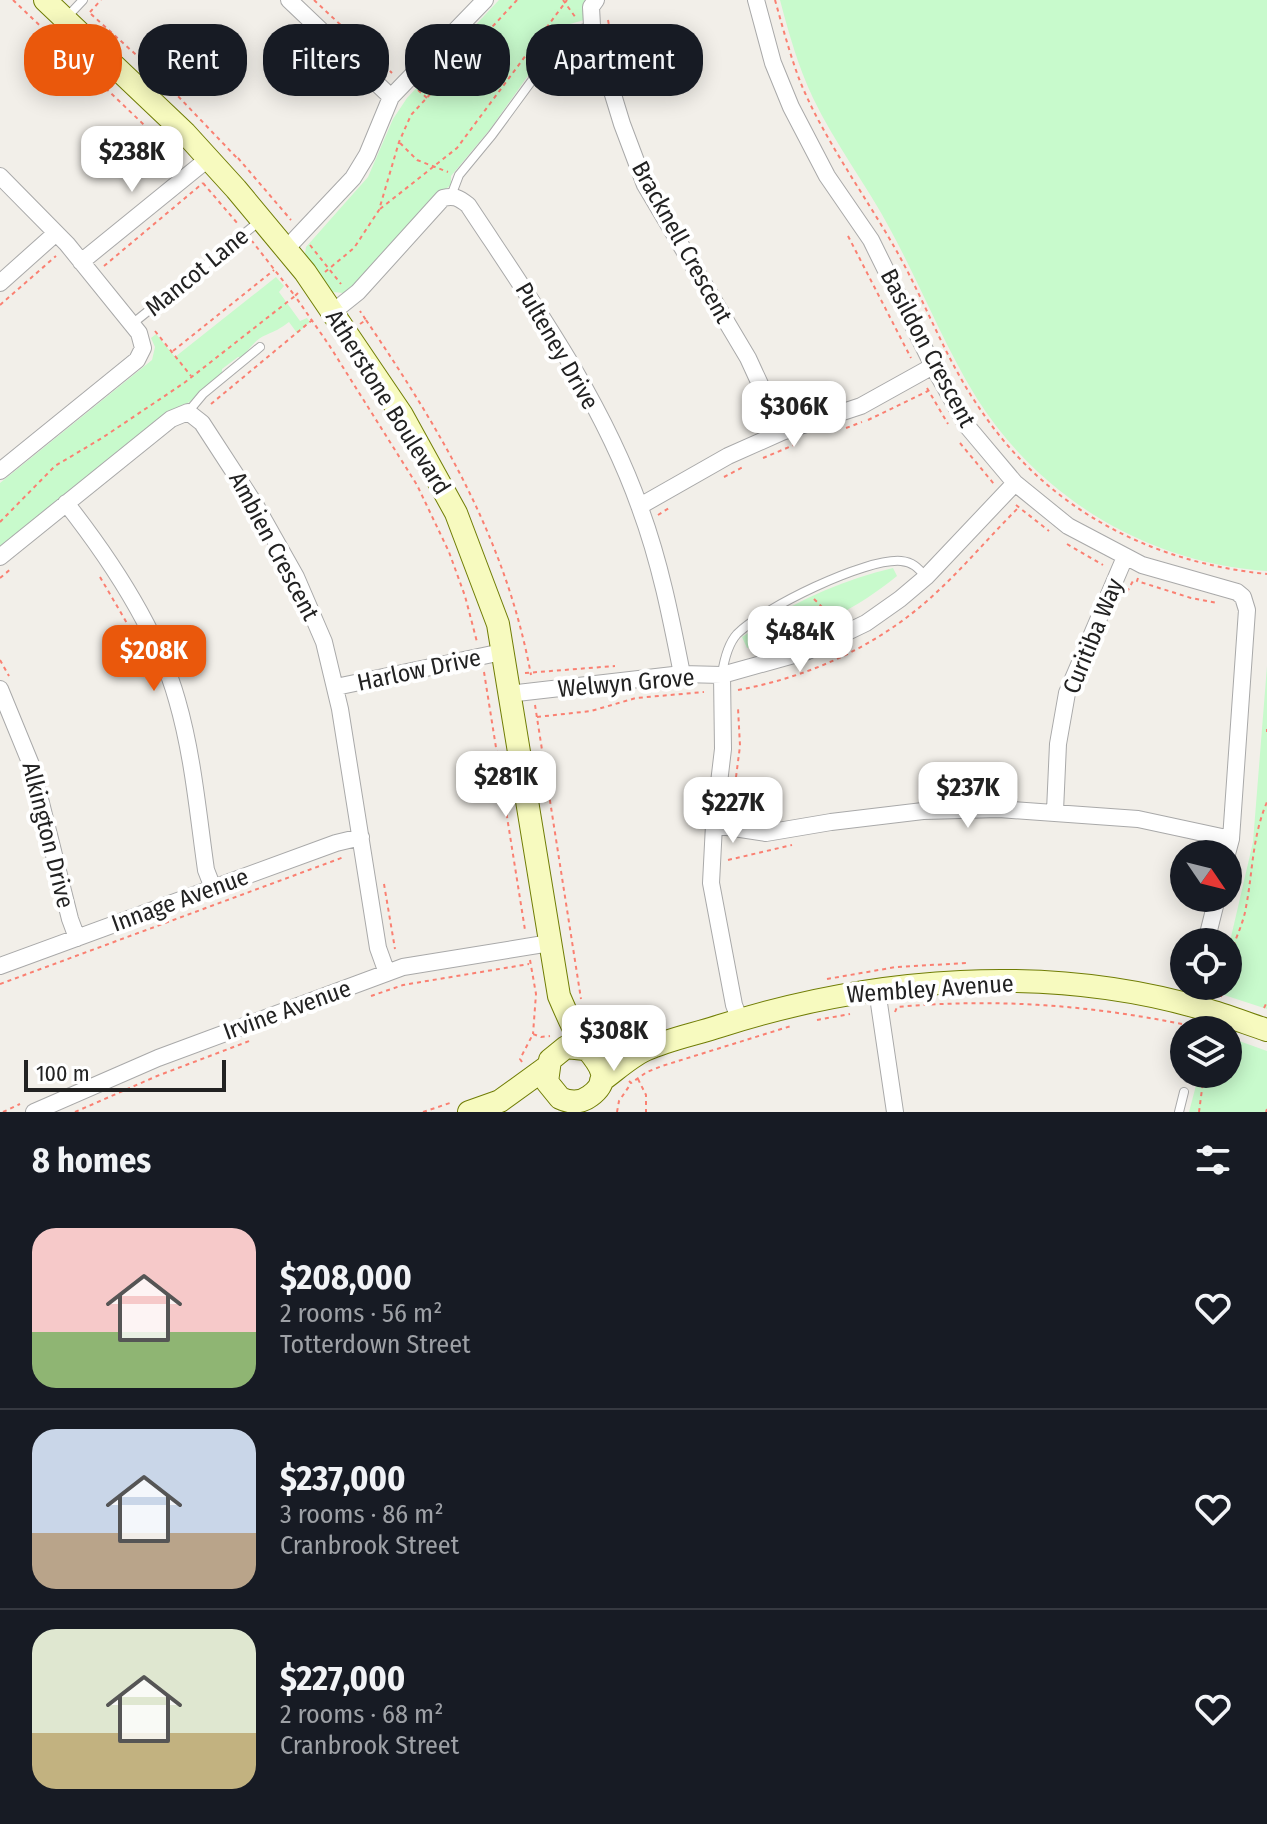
<!DOCTYPE html>
<html lang="en">
<head>
<meta charset="utf-8">
<style>
	body { margin:0; font-family:"Fira Sans Condensed",sans-serif; background:#242831; color:#f1f3f6; height:100vh; display:flex; flex-direction:column; font-size:30px; white-space:nowrap }
	* { box-sizing:border-box; margin:0 }
	p { font-size:26px; color:#9ea1a6 }
	.icon { flex:none; width:44px; height:44px; fill:none; stroke:currentColor; stroke-width:2; stroke-linecap:round; stroke-linejoin:round }
	.map { position:relative; height:1112px; overflow:hidden }
	.sheet { display:flex; flex-direction:column; background:#171b24; flex:1 }
	.sheet>* { flex:none }
	.hud { position:absolute; left:24px; top:24px; width:800px; height:72px; display:flex; gap:16px }
	.needle { width:52px; rotate:125deg }
	.buttons { position:absolute; left:1170px; top:840px; display:grid; gap:16px }
	.buttons a { display:grid; place-items:center; width:72px; height:72px; border-radius:50%; background:#171b24; box-shadow:0 4px 20px #0003; font-size:40px }
	.scale { position:absolute; left:24px; bottom:20px; width:202px; box-sizing:border-box; padding-left:8px; border:4px solid #222; border-top:0; font-size:22px; line-height:28px; white-space:nowrap; color:#222; -webkit-text-stroke:6px #fff; paint-order:stroke }
	.price { position:absolute; translate:-50% -68px; padding:0 18px; border-radius:16px; background:#fff; color:#222; font-size:26px; line-height:52px; filter:drop-shadow(0 2px 4px #0008) }
	.price::after { content:''; position:absolute; left:50%; top:48px; width:24px; height:18px; margin-left:-12px; background:inherit; clip-path:polygon(0 0,100% 0,50% 100%) }
	.price.selected { background:#ea580c; color:#fff }
	ul { padding:0; list-style:none }
	li { display:flex; align-items:center; gap:24px; height:200px; padding:0 32px }
	li+li { border-top:2px solid #363941 }
	li span { display:grid; place-items:center; flex:none; width:224px; height:160px; border-radius:24px; color:#555 }
	li>.icon { margin-inline-start:auto }
	span .icon { width:96px; height:96px; fill:#fffc; stroke-width:1 }
	li b { font-size:34px }
	h2 { display:flex; justify-content:space-between; align-items:center; height:96px; padding:0 32px; font-size:34px }
	.tag { padding:0 28px; border-radius:32px; background:#171b24; box-shadow:0 4px 20px #0003; font-size:28px; line-height:72px }
	.tag.selected { background:#ea580c; color:#fff }
	.map>svg:first-child { display:block }
</style>
</head>
<body>
<div class="map">
<svg width="1267" height="1112" viewBox="0 0 1267 1112">
	<rect width="100%" height="100%" fill="#f2efe9"/>
	<path fill="#c8facc" d="M499,0h89l-4,20 -21,6 -72,102 -40,48v9l-11,8 -86,94 -11,6 -10,-1 -28,-38 1,-7 62,-70 25,-58 14,-21z
		M780,0h487v571c-119,-8 -228,-73 -291,-174 -33,-54 -56,-113 -86,-168 -24,-45 -55,-85 -77,-131 -15,-32 -24,-64 -33,-98z
		M276,277l8,9 -5,6 21,29 7,-3 3,4 -13,11 -8,-11c-11,8 -12,8 -23,13 -11,4 -17,15 -24,22h-4l-16,12v4c-12,10 -26,29 -40,32l-182,147v-69l152,-123 3,-13 -4,-9 5,-4 19,23z
		M893,568l4,8c-44,36 -95,60 -150,72l-5,-11c47,-33 96,-56 151,-69z
		M1267,666v343l-43,-14 -5,-7 9,-2v-36l25,-108z
		M1228,1037l39,14v61h-78l10,-38h29z"/>
	<g fill="none" stroke-linecap="round" stroke-linejoin="round">
		<g stroke="#a9a9a9" stroke-width="10">
			<path id="lane" d="M67,17l16,-17
				M451,196l8,-21 33,-40 74,-101 25,-8
				M132,324l129,-104
				M188,412l15,-18 57,-47
				M722,674c2,-13 6,-30 15,-40 26,-26 128,-76 164,-73 12,1 17,7 25,16
				M1199,1030l4,-19
				M1188,1078l1,-4
				M1179,1112l5,-20"/>
		</g>
		<g stroke="#a9a9a9" stroke-width="18">
			<path id="street" d="M289,0l102,97
				M596,0l-5,7 1,19 30,98 23,61 103,173 34,74
				M756,0l17,63 18,44 36,69 44,64 62,126 34,60 48,57 53,43 74,39 95,27 6,5 4,13 -16,229 -4,15
				M0,176l67,68 72,89 4,15 -6,12 -137,111
				M286,249l67,-71 14,-23 24,-58 94,-97
				M81,262l128,-104
				M0,283l56,-50
				M333,312l25,-20 85,-94c11,-3 16,0 25,7 64,97 133,193 172,303 20,54 31,110 42,166
				M66,503c44,56 92,129 111,197 16,55 21,114 29,170l7,18
				M640,506l88,-50 54,-24 79,-26 72,-40
				M0,557l171,-138 17,-7 14,11 54,83 40,71 28,65 16,67 38,239 9,25
				M722,675l1,74 -9,76 -3,58 23,122 6,15
				M336,687l166,-35
				M0,689l32,78 38,152 7,19
				M508,694l174,-20 40,1 86,-24 58,-28 34,-24 26,-22 89,-94
				M1055,811l3,-67 9,-51 58,-136
				M714,825l52,8 65,-11 92,-11 76,-2 139,10 93,20
				M1206,942l11,-44
				M0,966l336,-123 25,-6
				M877,990l18,122
				M1190,1005l5,-19
				M34,1112l124,-54 245,-91 147,-24"/>
		</g>
		<g stroke="#707d05" stroke-width="24">
			<path id="secondary" d="M45,0l140,133 51,56 69,83 97,143 54,98 42,111 61,372c6,14 12,28 19,41 11,18 41,38 12,59 -9,7 -20,7 -30,2l-13,-16 3,-22 16,-13 19,2
				M601,1081c14,-10 29,-24 44,-31 24,-11 51,-16 75,-24 154,-49 327,-63 484,-17 21,6 42,14 63,21
				M469,1112l31,-11 47,-34"/>
		</g>
		<path stroke="#fa8072" stroke-width="2" stroke-dasharray="4 4" stroke-linecap="butt" d="M13,0l169,161
			M314,0l78,73
			M563,0l13,18
			M775,0c7,25 14,51 23,76 22,58 67,119 98,174 29,51 49,108 82,156 67,102 170,156 289,168
			M90,12l11,-12
			M91,14l63,57 83,87
			M608,20l3,16
			M418,90l9,8
			M400,143l17,17 31,12
			M238,158l53,62
			M203,183l35,41
			M380,209l77,-61 110,-148
			M848,236l63,122
			M310,245l31,39
			M104,266l99,-83
			M325,272l29,-24 25,-38 20,-68 12,-27 106,-115
			M298,293l-3,3 34,49 88,140 32,67 16,44 12,46
			M0,305l56,-49
			M366,320c76,112 140,220 165,355
			M360,324l6,-4 -6,-9
			M155,331l36,45
			M173,351l101,-81
			M927,388l21,36
			M211,404l100,-83
			M868,420l60,-29
			M846,428l16,-6
			M960,443l34,41
			M763,458l31,-13
			M724,477l19,-10
			M1016,505l33,26
			M658,515l11,-7
			M0,522l55,-56 47,-28 82,-55 111,-87 -43,-55
			M1067,544l36,21
			M100,577l31,53
			M0,578l12,-10
			M1138,578l-1,3 54,17 26,5
			M1127,592l7,-13
			M814,599l8,8 7,17
			M0,660l9,16
			M484,672l41,258
			M525,673l90,-7
			M738,690c70,-13 135,-42 189,-89 32,-28 60,-62 91,-93
			M535,705l46,294
			M537,717l54,-6 45,-13 68,-6
			M1267,729v3
			M735,785l5,-39 -2,-38
			M1190,847l20,5
			M728,860l64,-15
			M384,884l11,65
			M530,960l6,34 -3,40
			M1228,961c5,-18 15,-35 18,-54 7,-36 6,-70 21,-105
			M827,979l69,-12 71,-4
			M0,984l344,-127
			M371,996l32,-11 126,-21
			M1221,997l2,-11
			M1264,1008l3,-6
			M895,1012l2,-5c101,-9 191,-2 290,18
			M589,1019l14,11
			M817,1020l33,-6
			M596,1030h7l9,5 28,-3
			M522,1062l-2,-3 13,-25 8,3 9,-1
			M638,1079l8,16v17
			M629,1081l2,2 16,-11 15,-6 129,-40
			M3,1112l17,-8
			M75,1112l82,-36 95,-36
			M423,1112l30,-10
			M617,1112l2,-11 11,-16
			M1199,1112l5,-38
			M1266,1112l1,-3"/>
		<use href="#lane" stroke="#fff" stroke-width="8"/>
		<use href="#street" stroke="#fff" stroke-width="16"/>
		<use href="#secondary" stroke="#f7fabf" stroke-width="22"/>
	</g>
	<g text-anchor="middle" dominant-baseline="central" stroke-width="8" stroke-linejoin="round" paint-order="stroke">
		<g font-size="24" fill="#222" stroke="#fff">
			<text transform="translate(682 242) rotate(61)">Bracknell Crescent</text>
			<text transform="translate(197 272) rotate(-39)">Mancot Lane</text>
			<text transform="translate(557 346) rotate(60)">Pulteney Drive</text>
			<text transform="translate(928 348) rotate(62)">Basildon Crescent</text>
			<text transform="translate(388 402) rotate(58)">Atherstone Boulevard</text>
			<text transform="translate(274 546) rotate(62)">Ambien Crescent</text>
			<text transform="translate(1093 636) rotate(-68)">Curitiba Way</text>
			<text transform="translate(419 670) rotate(-12)">Harlow Drive</text>
			<text transform="translate(626 683) rotate(-5)">Welwyn Grove</text>
			<text transform="translate(48 835) rotate(76)">Alkington Drive</text>
			<text transform="translate(180 900) rotate(-20)">Innage Avenue</text>
			<text transform="translate(930 989) rotate(-4)">Wembley Avenue</text>
			<text transform="translate(287 1010) rotate(-20)">Irvine Avenue</text>
		</g>
	</g>
</svg>
<div class="buttons">
<a><svg class="needle" viewBox="-14 -14 28 28"><path d="M0-13l5 13h-10z" fill="#e53935"/><path d="M0 13l5-13h-10z" fill="#9ea1a6"/></svg></a>
<a><svg class="icon" aria-label="locate" viewBox="0 0 24 24"><circle cx="12" cy="12" r="6"/><path d="M12 2v4M12 18v4M2 12h4M18 12h4"/></svg></a>
<a><svg class="icon" aria-label="layers" viewBox="0 0 24 24"><path d="M12 4l9 5-9 5-9-5zM3 14l9 5 9-5"/></svg></a>
</div>
<div class="scale">100 m</div>
<b class="price" style="left:132px;top:194px">$238K</b>
<b class="price" style="left:794px;top:449px">$306K</b>
<b class="price" style="left:800px;top:674px">$484K</b>
<b class="price selected" style="left:154px;top:693px">$208K</b>
<b class="price" style="left:506px;top:819px">$281K</b>
<b class="price" style="left:968px;top:830px">$237K</b>
<b class="price" style="left:733px;top:845px">$227K</b>
<b class="price" style="left:614px;top:1073px">$308K</b>
<div class="hud">
<a class="tag selected">Buy</a>
<a class="tag">Rent</a>
<a class="tag">Filters</a>
<a class="tag">New</a>
<a class="tag">Apartment</a>
</div>
</div>
<section class="sheet">
<h2>8 homes<svg class="icon" aria-label="filters" viewBox="0 0 24 24"><path d="M4 7h16M4 17h16"/><circle cx="9" cy="7" r="2"/><circle cx="15" cy="17" r="2"/></svg></h2>
<ul>
<li><span style="background:linear-gradient(#f6c9c9 65%,#8fb573 0)"><svg class="icon" aria-label="home" viewBox="0 0 24 24"><path d="M3 11l9-7 9 7M6 9v11h12V9"/></svg></span><div><b>$208,000</b><p>2 rooms · 56 m²</p><p>Totterdown Street</p></div><svg class="icon" aria-label="heart" viewBox="0 0 24 24"><path d="M12 20l-8-8c-3-5 5-10 8-4 3-6 11-1 8 4z"/></svg></li>
<li><span style="background:linear-gradient(#c9d6e8 65%,#b9a48a 0)"><svg class="icon" aria-label="home" viewBox="0 0 24 24"><path d="M3 11l9-7 9 7M6 9v11h12V9"/></svg></span><div><b>$237,000</b><p>3 rooms · 86 m²</p><p>Cranbrook Street</p></div><svg class="icon" aria-label="heart" viewBox="0 0 24 24"><path d="M12 20l-8-8c-3-5 5-10 8-4 3-6 11-1 8 4z"/></svg></li>
<li><span style="background:linear-gradient(#dfe7d0 65%,#c2b280 0)"><svg class="icon" aria-label="home" viewBox="0 0 24 24"><path d="M3 11l9-7 9 7M6 9v11h12V9"/></svg></span><div><b>$227,000</b><p>2 rooms · 68 m²</p><p>Cranbrook Street</p></div><svg class="icon" aria-label="heart" viewBox="0 0 24 24"><path d="M12 20l-8-8c-3-5 5-10 8-4 3-6 11-1 8 4z"/></svg></li>
</ul>
</section>
</body>
</html>
